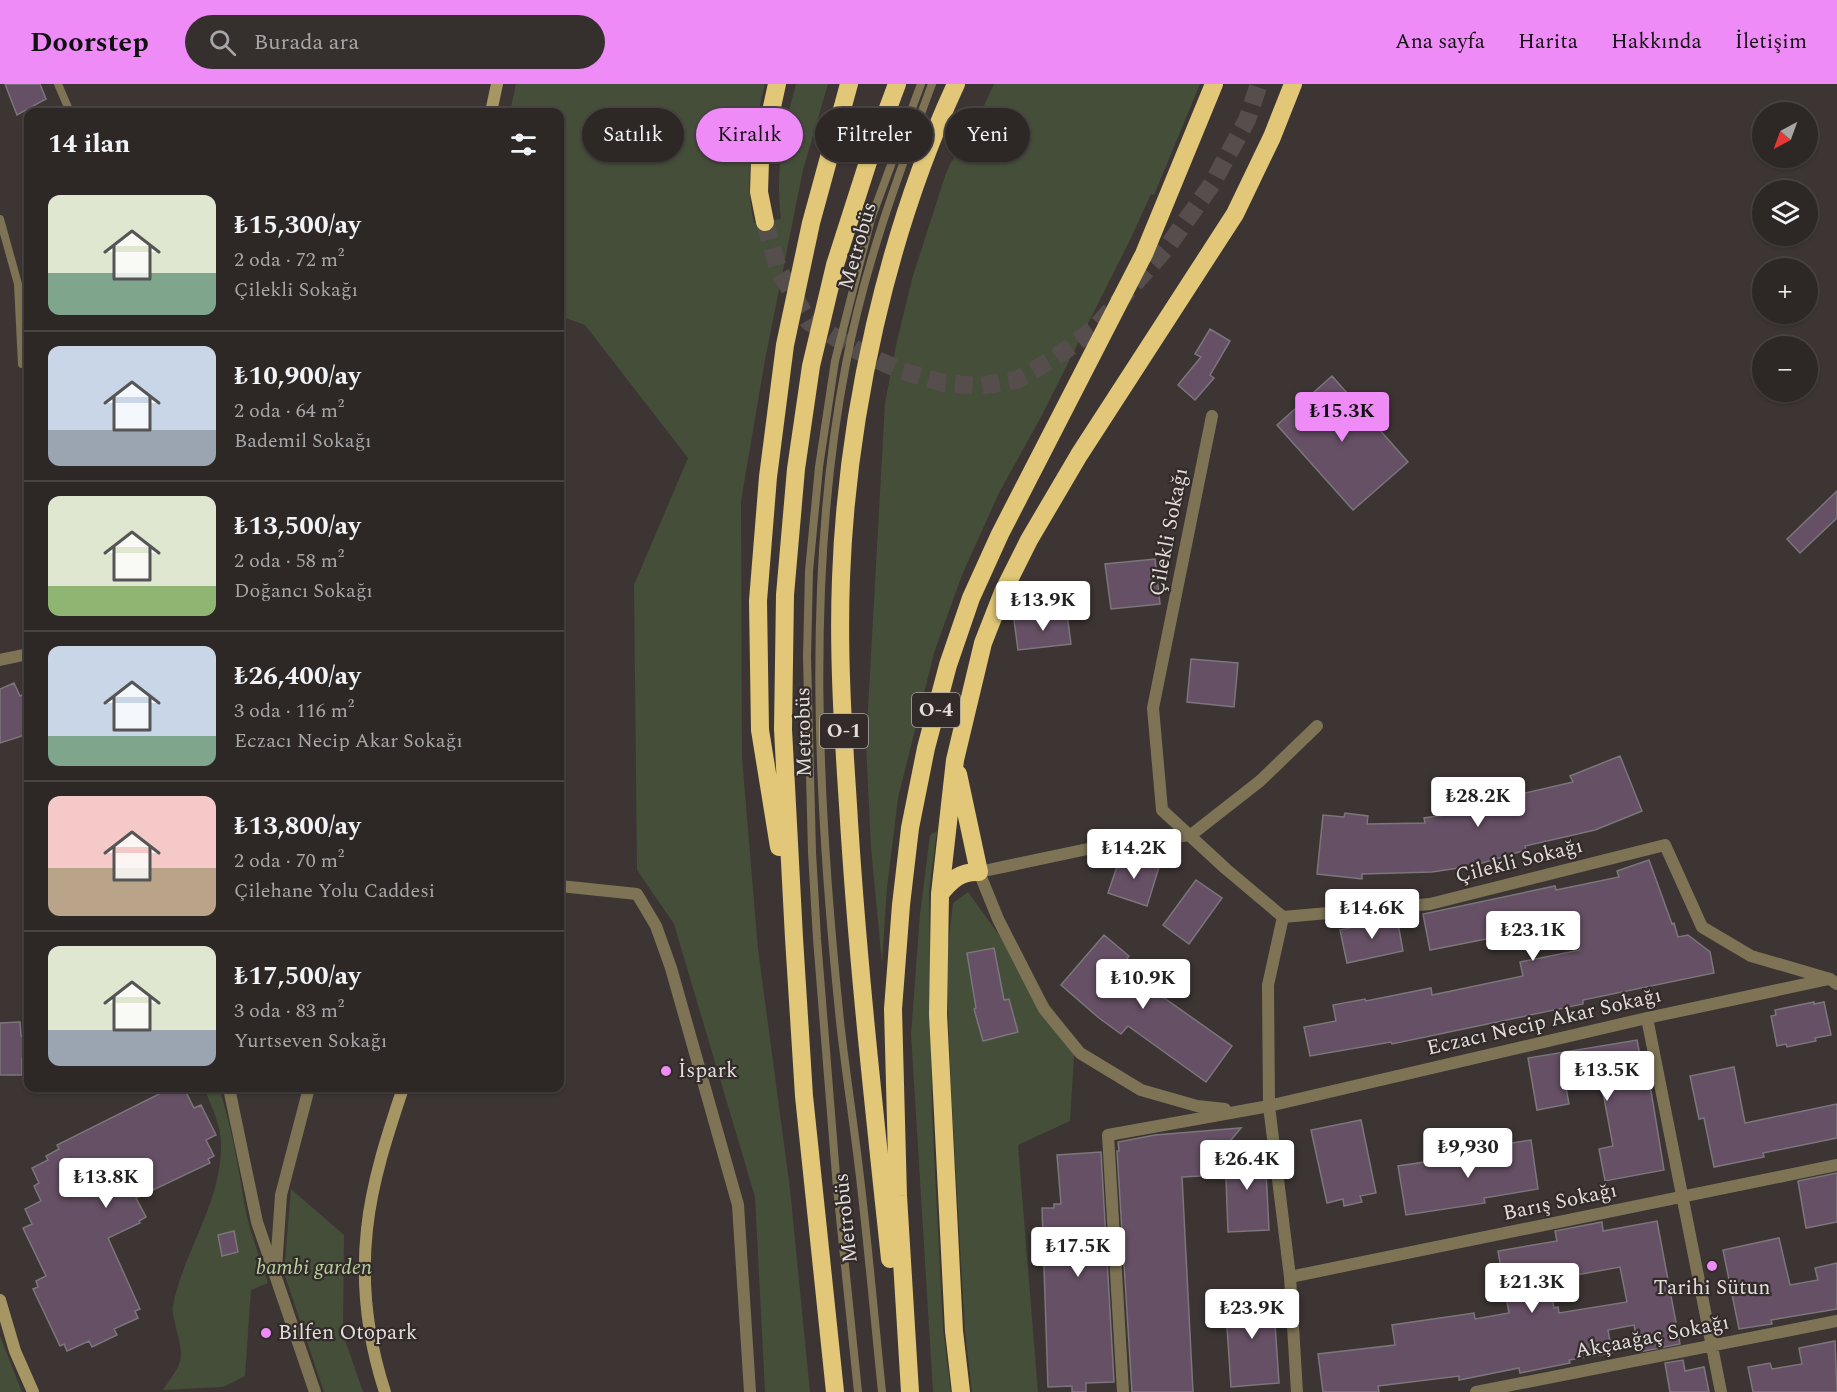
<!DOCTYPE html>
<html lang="tr">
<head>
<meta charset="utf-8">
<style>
	body { margin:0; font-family:Spectral,serif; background:#35302e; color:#f1f3f6; height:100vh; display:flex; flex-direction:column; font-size:22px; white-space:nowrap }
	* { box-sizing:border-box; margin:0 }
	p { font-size:20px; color:#a7a6a7 }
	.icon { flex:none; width:33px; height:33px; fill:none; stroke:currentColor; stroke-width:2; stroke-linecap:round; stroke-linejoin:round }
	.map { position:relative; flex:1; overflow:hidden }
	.drawer { position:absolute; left:24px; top:24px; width:540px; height:984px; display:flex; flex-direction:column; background:#2d2826; border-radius:12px; box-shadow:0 2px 4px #0004,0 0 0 2px #484443 }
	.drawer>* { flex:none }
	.guide { position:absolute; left:582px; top:24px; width:570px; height:54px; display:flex; gap:12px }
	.needle { width:39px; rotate:221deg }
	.fabs { position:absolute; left:1752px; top:18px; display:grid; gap:12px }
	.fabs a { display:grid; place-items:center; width:66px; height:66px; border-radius:50%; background:#2d2826; box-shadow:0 2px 4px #0004,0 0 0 2px #484443; font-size:30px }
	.price { position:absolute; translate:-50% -51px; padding:0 14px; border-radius:6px; background:#fff; color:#222; font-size:20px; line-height:39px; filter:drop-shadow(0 2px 3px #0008) }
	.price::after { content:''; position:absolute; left:50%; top:36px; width:18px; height:14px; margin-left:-9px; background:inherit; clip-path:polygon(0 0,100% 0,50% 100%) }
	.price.selected { background:#ef8bf7; color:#111 }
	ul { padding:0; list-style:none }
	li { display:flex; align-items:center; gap:18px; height:150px; padding:0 24px }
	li+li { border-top:2px solid #484443 }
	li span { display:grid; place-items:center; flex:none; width:168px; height:120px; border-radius:12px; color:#555 }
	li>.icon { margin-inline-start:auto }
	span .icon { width:72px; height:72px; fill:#fffc; stroke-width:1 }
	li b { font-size:26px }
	h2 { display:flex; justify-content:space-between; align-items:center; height:72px; padding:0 24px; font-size:26px }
	.chip { padding:0 21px; border-radius:27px; background:#2d2826; box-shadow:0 2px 4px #0004,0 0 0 2px #484443; font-size:21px; line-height:54px }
	.chip.selected { background:#ef8bf7; color:#111 }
	header { display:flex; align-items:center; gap:36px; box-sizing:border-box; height:84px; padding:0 30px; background:#ef8bf7; color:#111 }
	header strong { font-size:28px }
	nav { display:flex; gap:33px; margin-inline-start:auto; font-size:21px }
	.search { width:420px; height:54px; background:#35302e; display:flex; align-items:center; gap:15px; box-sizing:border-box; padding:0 21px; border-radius:33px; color:#a7a6a7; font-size:22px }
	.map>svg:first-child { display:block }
</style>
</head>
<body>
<header>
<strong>Doorstep</strong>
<div class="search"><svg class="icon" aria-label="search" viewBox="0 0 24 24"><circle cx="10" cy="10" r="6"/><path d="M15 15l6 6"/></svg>Burada ara</div>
<nav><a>Ana sayfa</a><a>Harita</a><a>Hakkında</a><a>İletişim</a></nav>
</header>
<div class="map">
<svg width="1837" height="1308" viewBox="0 0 1837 1308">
	<rect width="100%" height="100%" fill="#3c3533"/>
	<path fill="#444e39" d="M516,0h249c-11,47 -22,92 -11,139l27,-4c-6,-49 2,-88 15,-135h32l-25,86 -38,190 -24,141 1,256 16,192 32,240 20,203h-45l-10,-195 -81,-273 -37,-54 -3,-285 54,-127 -103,-133 -25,-9v-204h-50z
		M994,0h206l-46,111 -3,-1 -20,44 -89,177 -43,78 -37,82 -28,78 -36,145 -11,90 -5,75 -11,-115 -5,-103 19,-342 12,-62 15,-62 33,-103 5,-12 21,-30z
		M937,747l-8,61 3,221 11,216 8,63h-18l-22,-358 9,-120 10,-79z
		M968,808l107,148 -5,81 -52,24 20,247h-66l-7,-60 -14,-243 -5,-127 7,-59z
		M204,1004h15c13,40 19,78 26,119 5,26 15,51 23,76l-17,7 -6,86 -22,11 -60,3c19,-28 22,-28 13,-62 -1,-8 -5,-15 -3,-23 11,-54 49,-104 48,-161 0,-19 -10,-39 -17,-56z
		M291,1105l53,46 -1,99 20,58h-39l-40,-119z
		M0,1252l22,56h-22z"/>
	<path fill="#665065" stroke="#7b767b" stroke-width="1.5" fill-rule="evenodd" d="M5,0h35l6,15 -29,16z
		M1210,245l20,12 -20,34 4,3 -19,22 -17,-15 23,-28 -6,-3z
		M1332,292l76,86 -55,48 -76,-85z
		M1837,407v27l-37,35 -13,-14z
		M1155,475l5,45 -49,5 -6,-45z
		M1067,530l4,30 -53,6 -4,-30z
		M1191,575l47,4 -4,44 -47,-5z
		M14,599l6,13 4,-2 4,11v29l-28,9v-54z
		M1620,672l22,55 -47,19 -70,16 1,4 -54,16 -40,6 -70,2v5l-45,-5 6,-59 21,2 1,-4 23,3 -1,8 58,-1 -1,-5 43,-6 58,-17v-2l48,-11 -3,-6z
		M1121,771l38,12 -12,39 -39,-13z
		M1649,776l23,64 2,-1 4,14 10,-2 22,17 4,21 -131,27v4l-191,40 -1,-2 -81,14 -6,-29 32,-6 -3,-16 32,-6 1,2 65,-13 1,7 91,-19 -3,-14 60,-12 -6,-28 -144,28 -7,-36 132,-28 1,4 63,-13 -2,-6z
		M1196,796l26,18 -33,46 -26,-19z
		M1397,834l6,33 -56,12 -7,-33z
		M1104,851l25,21 -6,8 4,3 -5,15 9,-12 24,17 -2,3 79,56 -26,36 -78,-56 -7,8 -22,-16 -38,-33z
		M994,864l10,52 5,-1 9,33 -35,9 -9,-32 2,-1 -9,-55z
		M1814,918v2l10,-2 7,33 -16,3 1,3 -29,6 -1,-3 -9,2 -6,-30 5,-1 -1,-5z
		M20,938l1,14h4l1,22h-4v17h-22v-52z
		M1637,956l9,46 4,-1 14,85 -59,11 -6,-32 14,-3 -12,-64 -35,6 3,16 -32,6 -9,-52z
		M1734,983l11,56 92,-19v34l-74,15 1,4 -50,10 -10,-49 -5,1 -9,-43z
		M171,1004h13l10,20 7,-3 15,30 -10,5 8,16 -6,3 2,4 -74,35 10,19 -7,4 1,2 -32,15 32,71 -5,2 3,7 -24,11 3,6 -25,12 -3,-6 -22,10 -3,-7 -4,2 -27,-57 5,-2 -2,-6 10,-5 -23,-48 9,-4 -7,-15 16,-8 -7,-15 5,-3 -7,-15 16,-8 -2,-4 13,-7 -2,-4z
		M1361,1036l15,73 -16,3 2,6 -18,4 -1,-7 -16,4 -16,-73z
		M1241,1044l-40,48 -19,1 11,215h-61l-15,-241h2l-1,-9 37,-7z
		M1531,1056l7,49 -54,9 1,5 -79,12 -8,-49 95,-14v-6z
		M1265,1066l4,80 -41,2 -3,-80z
		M1101,1068l13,230 -28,1v9h-14v-6l-24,1 -6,-179h12v-4h7l-4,-49z
		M1837,1089v49l-31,6 -8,-47z
		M1657,1137l23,123 -41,8 -5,-27 -26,5 4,23 -43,7 1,3 -50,10 -1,-5 -60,12v-4l-81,10 1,6h-56l-5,-38 77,-9 -3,-20 82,-12 1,6 34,-6 -11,-62 59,-10 -2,-10 47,-9 1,9zM1620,1183l7,35 -68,11 -1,-6 -4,1 -5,-28z
		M234,1147l4,21 -16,4 -4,-21z
		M1779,1154l11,47 28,-5 -3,-12 22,-5v46l-66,11 1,4 -33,5 -16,-79z
		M1273,1209l6,90 -48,4 -6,-90z
		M1835,1257l2,51h-84l-5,-25 22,-4 2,6 30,-5 -3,-16z
		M1683,1276l2,11 19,-4 5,25h-39l-5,-29z"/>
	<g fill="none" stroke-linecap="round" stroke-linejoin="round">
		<path stroke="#554e4c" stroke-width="18" stroke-dasharray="18 9" stroke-linecap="butt" d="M765,138l13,47 31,53 53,31 40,18 42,12 35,3 38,-6 39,-23 38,-28 74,-83 44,-62 35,-64 12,-36"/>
		<path stroke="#7e7455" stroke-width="8" d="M58,0l12,28
			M0,135l18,65 4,80
			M858,1308l-21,-204 -20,-249 -5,-87 -5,-195 2,-86 10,-104 16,-106 36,-142 50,-135
			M882,1308c-7,-68 -13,-137 -21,-206 -6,-55 -15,-110 -21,-165 -22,-213 -35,-446 6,-657 18,-97 52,-188 86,-280"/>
		<path stroke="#7e7455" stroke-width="12" d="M1212,332l-59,292 9,102 64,59 57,48 147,-13 235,-59 37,82 49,29 79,23 7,5
			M0,576l28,-6
			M1191,751l-75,8 -137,29 19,47 46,90 36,44 61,37 56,16 28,3
			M1191,751l69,-54 57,-55
			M560,802l77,8 19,32 15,42 67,237 12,187
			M1283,833l-15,68 1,121 21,171 7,115
			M1647,934l74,374
			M229,1004l28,134 58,170
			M276,1184l5,-73 28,-107
			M1290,1193l547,-112
			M1123,1308l-15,-257 161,-29 378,-88 182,-39
			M1476,1308l361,-71"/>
		<path stroke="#a69664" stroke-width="12" d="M491,28l6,-28
			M0,1216l15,51 18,41
			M385,1308c-17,-52 -24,-109 -18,-163 5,-48 21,-96 36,-141"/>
		<path stroke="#e1c777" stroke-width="18" d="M765,138l-6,-30 1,-31 17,-77
			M779,763l-19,-117 -2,-129 10,-124 17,-132 26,-122 38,-139
			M940,810c11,-14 21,-23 39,-22l-21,-98
			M890,1175c-16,-151 -33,-302 -42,-454 -5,-75 -10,-151 -7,-227 6,-164 46,-345 115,-494
			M835,1308l-31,-296 -10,-158 -11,-209 2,-134 11,-126 15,-103 24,-101 33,-103 29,-78
			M910,1308l-12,-196 -5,-187 8,-104 9,-77 16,-80 22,-83 23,-67 29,-64 144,-280 70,-170
			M961,1308l-7,-61 -16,-317 2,-120 15,-134 28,-117 20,-51 26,-52 50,-85 156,-241 37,-77 21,-53"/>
	</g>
	<g fill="#ef8bf7" stroke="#322b29" stroke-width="2">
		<circle cx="666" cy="987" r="6"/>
		<circle cx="1712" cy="1182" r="6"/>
		<circle cx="266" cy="1249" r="6"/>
	</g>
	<g text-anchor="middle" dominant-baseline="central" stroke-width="4.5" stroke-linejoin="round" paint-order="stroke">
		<g fill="#322b29" stroke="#aca8a6" stroke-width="1.5">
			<rect x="912" y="609" width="48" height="34" rx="4.5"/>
			<rect x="820" y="630" width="48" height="34" rx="4.5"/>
		</g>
		<g font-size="20" font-weight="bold" fill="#e1dddb">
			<text x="936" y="626">O-4</text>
			<text x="844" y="647">O-1</text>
		</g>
		<g font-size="21" fill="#e1dddb" stroke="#322b29">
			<text transform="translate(858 162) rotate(-74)">Metrobüs</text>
			<text transform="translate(1169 448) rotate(-79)">Çilekli Sokağı</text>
			<text transform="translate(804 648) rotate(-91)">Metrobüs</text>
			<text transform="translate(1519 777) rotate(-14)">Çilekli Sokağı</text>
			<text transform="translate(1544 938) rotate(-13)">Eczacı Necip Akar Sokağı</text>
			<text transform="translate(1560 1118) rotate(-12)">Barış Sokağı</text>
			<text transform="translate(846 1134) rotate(-96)">Metrobüs</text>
			<text transform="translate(1652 1253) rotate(-11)">Akçaağaç Sokağı</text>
		</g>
		<g font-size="21" fill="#e1dddb" stroke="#322b29" text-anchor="start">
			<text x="678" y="987">İspark</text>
			<text x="1712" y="1204" text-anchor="middle">Tarihi Sütun</text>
			<text x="278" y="1249">Bilfen Otopark</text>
		</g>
		<g font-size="21" font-style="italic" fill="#b8d19f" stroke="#322b29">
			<text x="314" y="1184">bambi garden</text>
		</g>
	</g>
</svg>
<div class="fabs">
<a><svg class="needle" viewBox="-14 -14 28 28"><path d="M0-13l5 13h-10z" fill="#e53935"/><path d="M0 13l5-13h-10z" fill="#a7a6a7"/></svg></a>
<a><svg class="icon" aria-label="layers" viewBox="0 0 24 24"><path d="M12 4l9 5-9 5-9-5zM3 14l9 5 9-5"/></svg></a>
<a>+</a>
<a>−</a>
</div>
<b class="price selected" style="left:1342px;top:359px">₺15.3K</b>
<b class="price" style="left:1043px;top:548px">₺13.9K</b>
<b class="price" style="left:1478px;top:744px">₺28.2K</b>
<b class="price" style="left:1134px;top:796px">₺14.2K</b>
<b class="price" style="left:1372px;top:856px">₺14.6K</b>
<b class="price" style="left:1533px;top:878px">₺23.1K</b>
<b class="price" style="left:1143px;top:926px">₺10.9K</b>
<b class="price" style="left:1607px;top:1018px">₺13.5K</b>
<b class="price" style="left:1468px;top:1095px">₺9,930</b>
<b class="price" style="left:1247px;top:1107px">₺26.4K</b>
<b class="price" style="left:106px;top:1125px">₺13.8K</b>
<b class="price" style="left:1078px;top:1194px">₺17.5K</b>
<b class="price" style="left:1532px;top:1230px">₺21.3K</b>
<b class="price" style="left:1252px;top:1256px">₺23.9K</b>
<div class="guide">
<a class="chip">Satılık</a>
<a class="chip selected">Kiralık</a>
<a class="chip">Filtreler</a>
<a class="chip">Yeni</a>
</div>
<section class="drawer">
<h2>14 ilan<svg class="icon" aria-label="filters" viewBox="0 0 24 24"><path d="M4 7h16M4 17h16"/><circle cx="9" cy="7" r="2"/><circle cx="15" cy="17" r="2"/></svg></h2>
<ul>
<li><span style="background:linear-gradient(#dfe7d0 65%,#7fa58c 0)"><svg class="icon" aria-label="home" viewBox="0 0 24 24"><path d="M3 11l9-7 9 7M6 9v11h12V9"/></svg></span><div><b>₺15,300/ay</b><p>2 oda · 72 m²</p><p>Çilekli Sokağı</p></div></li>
<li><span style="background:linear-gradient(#c9d6e8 70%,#9aa5b1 0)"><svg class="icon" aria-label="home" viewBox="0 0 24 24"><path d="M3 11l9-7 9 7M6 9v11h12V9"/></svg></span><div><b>₺10,900/ay</b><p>2 oda · 64 m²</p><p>Bademil Sokağı</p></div></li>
<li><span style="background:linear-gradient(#dfe7d0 75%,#8fb573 0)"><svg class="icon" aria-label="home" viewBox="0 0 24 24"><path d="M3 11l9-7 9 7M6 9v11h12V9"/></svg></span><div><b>₺13,500/ay</b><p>2 oda · 58 m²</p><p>Doğancı Sokağı</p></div></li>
<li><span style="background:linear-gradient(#c9d6e8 75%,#7fa58c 0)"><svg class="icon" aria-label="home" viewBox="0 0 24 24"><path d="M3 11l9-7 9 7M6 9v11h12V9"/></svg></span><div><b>₺26,400/ay</b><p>3 oda · 116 m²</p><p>Eczacı Necip Akar Sokağı</p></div></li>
<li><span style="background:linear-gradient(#f6c9c9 60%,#b9a48a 0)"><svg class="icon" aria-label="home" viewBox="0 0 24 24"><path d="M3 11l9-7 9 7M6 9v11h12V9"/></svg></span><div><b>₺13,800/ay</b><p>2 oda · 70 m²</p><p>Çilehane Yolu Caddesi</p></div></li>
<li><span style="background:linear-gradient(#dfe7d0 70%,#9aa5b1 0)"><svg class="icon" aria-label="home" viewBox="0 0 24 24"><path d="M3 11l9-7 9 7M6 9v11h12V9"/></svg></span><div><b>₺17,500/ay</b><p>3 oda · 83 m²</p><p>Yurtseven Sokağı</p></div></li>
</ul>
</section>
</div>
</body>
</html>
